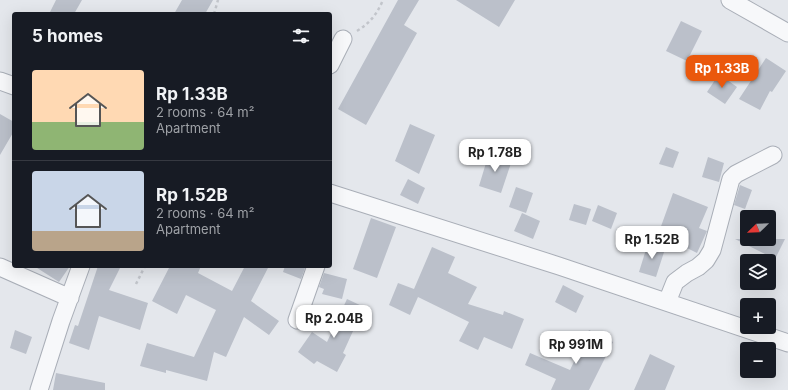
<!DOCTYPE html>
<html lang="en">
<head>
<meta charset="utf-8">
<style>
	body { margin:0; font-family:Inter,sans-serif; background:#242831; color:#f1f3f6; height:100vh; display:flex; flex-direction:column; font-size:15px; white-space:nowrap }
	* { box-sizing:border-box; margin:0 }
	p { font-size:13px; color:#9ea1a6 }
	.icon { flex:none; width:22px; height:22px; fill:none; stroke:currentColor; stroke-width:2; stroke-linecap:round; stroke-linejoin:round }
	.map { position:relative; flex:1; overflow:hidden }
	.panel { position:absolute; left:12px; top:12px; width:320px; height:256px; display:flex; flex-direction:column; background:#171b24; border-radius:4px; box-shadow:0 4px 16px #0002 }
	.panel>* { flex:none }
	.needle { width:26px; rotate:247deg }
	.tools { position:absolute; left:740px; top:210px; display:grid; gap:8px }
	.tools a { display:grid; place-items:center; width:36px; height:36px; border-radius:4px; background:#171b24; box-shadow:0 4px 16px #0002; font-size:20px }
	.price { position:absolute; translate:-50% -34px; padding:0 9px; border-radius:8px; background:#fff; color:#222; font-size:13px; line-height:26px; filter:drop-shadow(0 1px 2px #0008) }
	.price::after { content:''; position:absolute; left:50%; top:24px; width:12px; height:9px; margin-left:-6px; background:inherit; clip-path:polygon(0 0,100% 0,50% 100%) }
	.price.active { background:#ea580c; color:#fff }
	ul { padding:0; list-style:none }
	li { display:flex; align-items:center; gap:12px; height:100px; padding:0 20px }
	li+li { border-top:1px solid #363941 }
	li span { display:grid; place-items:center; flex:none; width:112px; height:80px; border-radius:4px; color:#555 }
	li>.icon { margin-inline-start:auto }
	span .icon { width:48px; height:48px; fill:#fffc; stroke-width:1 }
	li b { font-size:17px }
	h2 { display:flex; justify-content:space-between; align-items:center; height:48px; padding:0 20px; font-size:17px }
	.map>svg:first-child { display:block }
</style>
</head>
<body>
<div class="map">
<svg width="788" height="390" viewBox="0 0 788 390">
	<rect width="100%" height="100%" fill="#e4e7ec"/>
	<path fill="#bbc0ca" d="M56,0h26l-8,14h-25z
		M182,0h31l-8,14h-31z
		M398,0h21l-15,25 13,8 -51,92 -28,-16z
		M456,0h59l-16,27z
		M681,21l21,10 -15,30 -21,-10z
		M766,58l20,13 -14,21 -2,-1 -10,19 -21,-11z
		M719,74l18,13 -12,17 -18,-12z
		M0,114l14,8v9l-14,24z
		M410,124l25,11 -16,39 -24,-13z
		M666,147l13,5 -6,16 -14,-4z
		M489,153l23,7 -11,33 -22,-7z
		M708,157l16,6 -5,19 -17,-5z
		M408,179l17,9 -7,16 -18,-9z
		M740,185l12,5 -7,19 -11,-4z
		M516,187l17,6 -7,20 -17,-6z
		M673,193l35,14 -9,21 8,3 -10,22 -22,-11 -3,7 -17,-6z
		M574,204l17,5 -5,16 -17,-5z
		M598,205l19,8 -6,16 -19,-8z
		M522,213l18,8 -7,18 -19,-8z
		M371,218l25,9 -19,51 -24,-9z
		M735,239h50l-10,20z
		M648,243l17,6 -9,28 -17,-5z
		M432,247l23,10 -7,16 29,14 -9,17 35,11 1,-4 20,8 -12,30 -28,-12 -6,13 -19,-9 10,-19 -51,-25 -8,18 -21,-10 9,-22 16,6z
		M34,266h36l-11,16z
		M98,266h23l-12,24 39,13 -8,27 -41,-14 -10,34 -20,-7 6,-18 3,1z
		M170,266h31l-3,7 34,18 13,-25h24l-18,35 28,20 -10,14 -25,-18 -18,40 -12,-5 -7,29 -41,-11v3l-26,-7 7,-23 47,14 22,-47 -30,-15 -9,19 -25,-13z
		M285,266h10l10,2 -4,11 -18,-7z
		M324,273l23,6 -5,20 -20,-5 2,-5 -5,-2z
		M563,285l21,11 -8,17 -21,-11z
		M347,299l17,8 -21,46 3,2 -9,17 -20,-11 -3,3 -16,-12 14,-20 15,10z
		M15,330l17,7 -6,17 -16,-6z
		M589,330l24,12 -24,48h-38l5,-11 -31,-14 5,-12 40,17z
		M650,354l25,12 -10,24h-31z
		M56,373l49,10v7h-52z"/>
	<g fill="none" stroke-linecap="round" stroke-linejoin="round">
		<g stroke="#a9aeb7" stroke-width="19">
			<path id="minor" d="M730,0l58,33
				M330,65l13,-26
				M0,81l14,5
				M330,193l229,73 229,77
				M0,267l70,31
				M667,302l8,-20 12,-9 11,-6 8,-7 6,-10 19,-71 5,-5 37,-19
				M297,320l19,-54
				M39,390l22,-69 20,-55"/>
		</g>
		<path stroke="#c2c5cb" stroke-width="2.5" stroke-dasharray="3 3" stroke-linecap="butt" d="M214,14l4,-14
			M357,31c13,-8 20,-17 26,-31
			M136,284l9,-18"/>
		<use href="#minor" stroke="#f7f8fa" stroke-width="17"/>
	</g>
</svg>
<div class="tools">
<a><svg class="needle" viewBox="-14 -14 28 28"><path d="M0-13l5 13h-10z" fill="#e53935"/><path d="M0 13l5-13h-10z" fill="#9ea1a6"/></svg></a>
<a><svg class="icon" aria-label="layers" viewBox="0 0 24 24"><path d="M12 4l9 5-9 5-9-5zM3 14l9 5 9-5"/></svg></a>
<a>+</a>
<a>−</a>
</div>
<b class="price active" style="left:722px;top:89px">Rp 1.33B</b>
<b class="price" style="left:495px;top:173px">Rp 1.78B</b>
<b class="price" style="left:652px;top:260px">Rp 1.52B</b>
<b class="price" style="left:334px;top:339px">Rp 2.04B</b>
<b class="price" style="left:576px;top:365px">Rp 991M</b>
<section class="panel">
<h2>5 homes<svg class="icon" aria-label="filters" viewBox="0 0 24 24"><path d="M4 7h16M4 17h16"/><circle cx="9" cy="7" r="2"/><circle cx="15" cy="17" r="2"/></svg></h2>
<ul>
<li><span style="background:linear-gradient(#ffd9b3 65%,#8fb573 0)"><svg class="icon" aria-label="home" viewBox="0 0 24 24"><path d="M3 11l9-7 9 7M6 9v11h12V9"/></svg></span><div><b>Rp 1.33B</b><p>2 rooms · 64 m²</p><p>Apartment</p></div></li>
<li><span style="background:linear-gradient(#c9d6e8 75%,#b9a48a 0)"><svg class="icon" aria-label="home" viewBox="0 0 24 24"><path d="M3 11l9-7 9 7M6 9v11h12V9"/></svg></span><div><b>Rp 1.52B</b><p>2 rooms · 64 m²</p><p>Apartment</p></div></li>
</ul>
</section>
</div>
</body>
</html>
